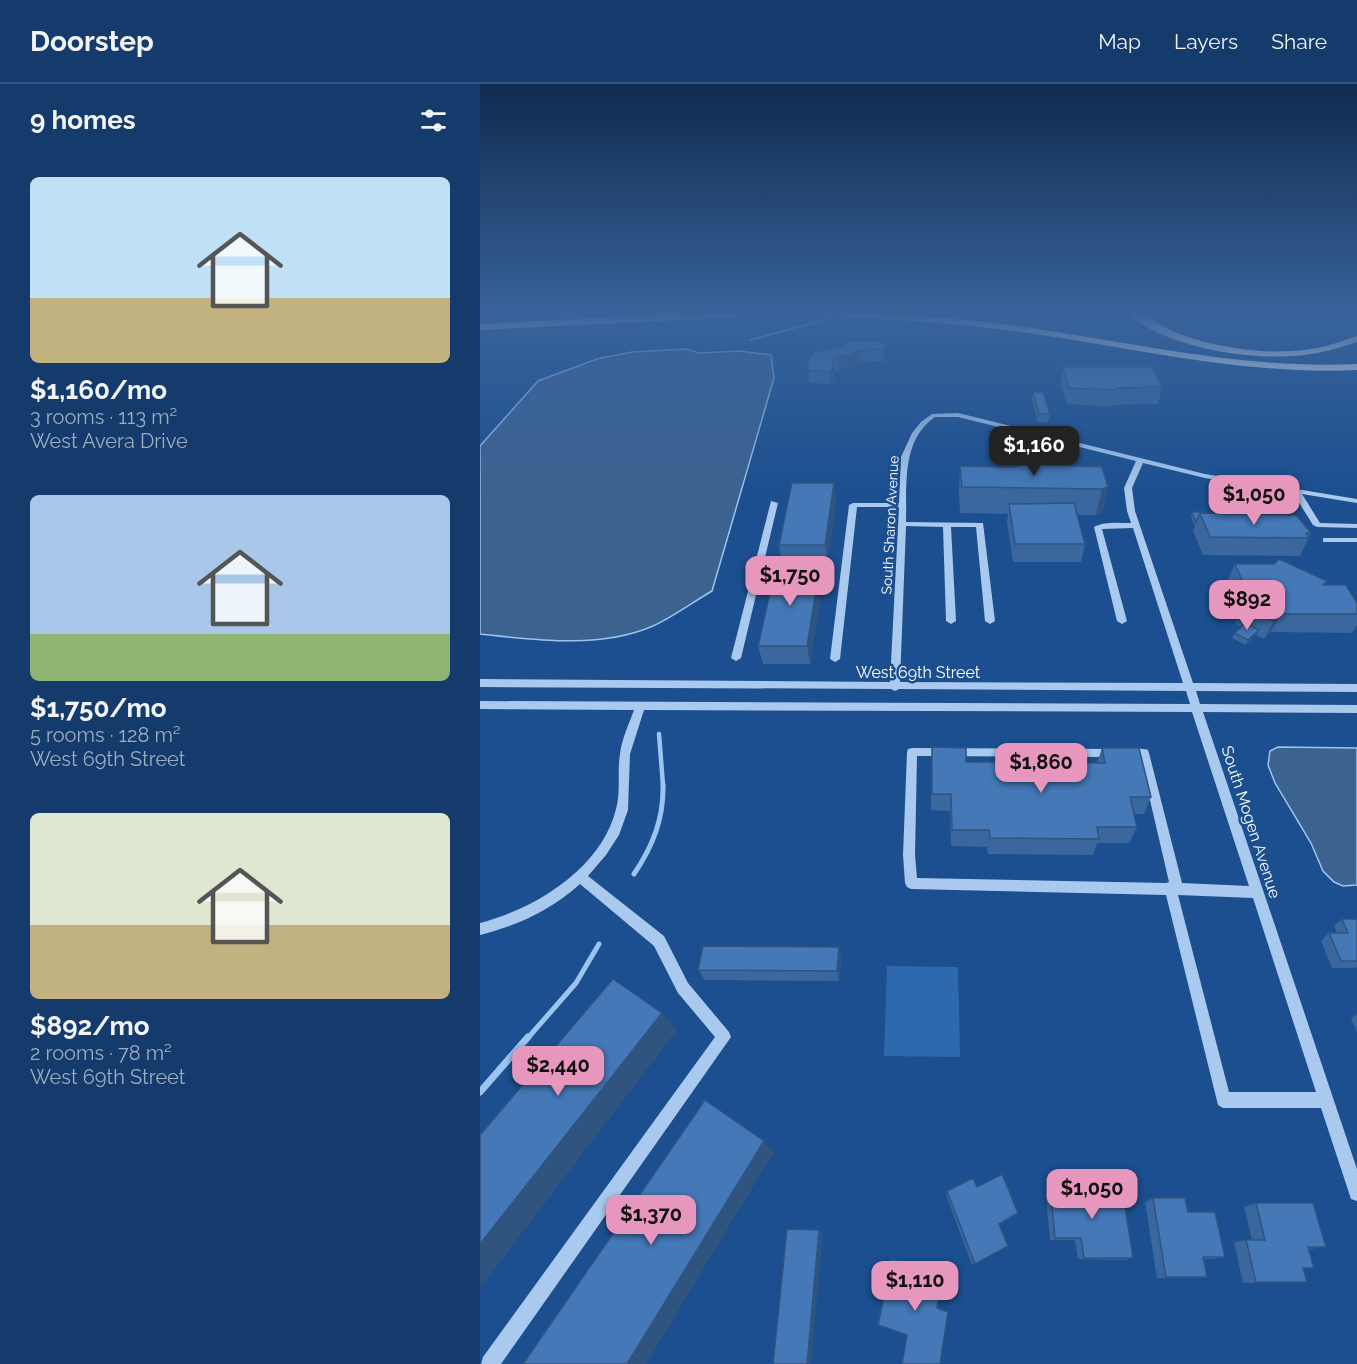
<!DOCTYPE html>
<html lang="en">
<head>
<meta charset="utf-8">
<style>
	body { margin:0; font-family:Raleway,sans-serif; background:#1d4271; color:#f1f3f6; height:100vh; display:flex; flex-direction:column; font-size:22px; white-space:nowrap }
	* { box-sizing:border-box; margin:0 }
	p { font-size:20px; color:#9dadc1 }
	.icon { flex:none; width:33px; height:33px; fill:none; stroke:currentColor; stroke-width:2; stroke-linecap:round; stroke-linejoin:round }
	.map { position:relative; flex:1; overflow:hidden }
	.side { display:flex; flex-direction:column; background:#143b6b; width:480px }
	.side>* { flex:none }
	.price { position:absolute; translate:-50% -51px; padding:0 14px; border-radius:12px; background:#e797bd; color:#111; font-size:20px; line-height:39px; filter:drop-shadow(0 2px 3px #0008) }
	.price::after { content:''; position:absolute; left:50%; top:36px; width:18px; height:14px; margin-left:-9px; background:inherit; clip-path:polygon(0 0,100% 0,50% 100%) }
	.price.active { background:#222; color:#fff }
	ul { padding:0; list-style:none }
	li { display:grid; align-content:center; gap:12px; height:318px; padding:0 30px }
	li span { display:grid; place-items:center; height:186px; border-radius:9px; color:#555 }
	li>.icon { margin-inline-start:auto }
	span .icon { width:108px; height:108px; fill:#fffc; stroke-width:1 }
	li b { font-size:26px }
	h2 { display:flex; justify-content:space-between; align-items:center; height:72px; padding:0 30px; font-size:26px }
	header { display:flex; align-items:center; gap:36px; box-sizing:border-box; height:84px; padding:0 30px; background:#143b6b; border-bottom:2px solid #33557e }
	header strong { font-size:28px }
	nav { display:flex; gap:33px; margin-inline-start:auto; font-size:21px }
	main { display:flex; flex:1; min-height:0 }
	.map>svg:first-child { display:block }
</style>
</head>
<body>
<header>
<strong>Doorstep</strong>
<nav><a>Map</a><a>Layers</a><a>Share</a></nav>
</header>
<main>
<section class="side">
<h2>9 homes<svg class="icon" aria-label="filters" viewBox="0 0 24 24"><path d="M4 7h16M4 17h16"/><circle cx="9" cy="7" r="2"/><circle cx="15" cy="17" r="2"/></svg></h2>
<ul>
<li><span style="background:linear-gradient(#bfe0f5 65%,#c2b280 0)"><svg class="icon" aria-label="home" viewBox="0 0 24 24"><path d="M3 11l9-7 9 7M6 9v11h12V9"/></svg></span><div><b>$1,160/mo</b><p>3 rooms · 113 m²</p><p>West Avera Drive</p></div></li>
<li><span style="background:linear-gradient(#a9c7e8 75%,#8fb573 0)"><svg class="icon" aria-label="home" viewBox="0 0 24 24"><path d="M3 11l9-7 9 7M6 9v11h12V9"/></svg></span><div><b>$1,750/mo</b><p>5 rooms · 128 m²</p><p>West 69th Street</p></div></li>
<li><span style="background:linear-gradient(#dfe7d0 60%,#c2b280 0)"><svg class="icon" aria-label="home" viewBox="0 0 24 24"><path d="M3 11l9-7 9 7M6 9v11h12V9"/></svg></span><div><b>$892/mo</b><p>2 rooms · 78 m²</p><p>West 69th Street</p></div></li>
</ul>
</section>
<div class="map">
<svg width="877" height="1280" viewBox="0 0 877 1280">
	<rect width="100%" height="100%" fill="#1b4f8f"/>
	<path fill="#2e69ad" d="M407,882l71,1 2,90 -76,-1z"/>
	<path fill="#3c6290" stroke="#9cc4f0" stroke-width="1.5" d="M206,265l13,4 40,-2 32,4 3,23 -62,213c-19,11 -39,26 -59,35 -53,23 -118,14 -173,8v-188l58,-65 59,-22 35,-7z
		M798,663l79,1v137l-14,1 -9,-4 -11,-11 -12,-28 -36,-60 -7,-18 2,-14z"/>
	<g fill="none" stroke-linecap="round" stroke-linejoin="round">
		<path stroke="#9cc4f0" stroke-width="2" d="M270,256l78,-21"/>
		<path stroke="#9cc4f0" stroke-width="4.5" d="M179,650l4,51"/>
		<path stroke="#9cc4f0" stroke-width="5" d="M154,790c19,-28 30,-56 29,-90
			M47,955l49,-56 23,-39"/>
		<path stroke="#9cc4f0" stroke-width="7" d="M0,1008l48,-55"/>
		<path fill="#a9c9ee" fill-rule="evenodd" d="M478,329l247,61 152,25v4l-55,-9 18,29 37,1v4l-40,-1 -4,-2 -20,-32 -88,-15 -62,-15 -11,25 3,23 58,172 164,1v8l-161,-1 4,13 157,1v8l-154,-1 154,457v32l-6,-2 -2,-6 -28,-85h-98l-5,-3 -52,-210 -255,-6 -4,-2 -2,-4 -2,-28 4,-103 1,-3 4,-1 201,1 4,1 1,3 -1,3 -4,1 -196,-1 -2,99 2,23 249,5 3,-1 -29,-125 -16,-1 -1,-3 1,-3c7,-2 17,-2 24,0l1,3 33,130 67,3 -57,-174 -548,-2 -14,44 -2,56 -9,25 -13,20 -18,21 76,60 24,47 41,49 2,5 -230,327h-20l2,-7 232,-320 -37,-44 -24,-47 -74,-62c-29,26 -63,42 -100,51v-12c55,-14 122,-55 136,-114 5,-18 1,-37 4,-55 2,-16 9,-30 14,-44l-154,-1v-8l710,3 -4,-13 -287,-2 -4,2 -4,-2 -411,-2v-8l410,3 9,-175h-42l-17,152 -5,3 -5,-3 19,-154 4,-2h46l2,-46 11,-24 9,-11 11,-8zM455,333h23l178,44 -12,27 3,23 4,12c-12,0 -26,-2 -37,4l23,94 5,3 5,-3 -25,-92 31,-1 50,155 -283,-1 6,-156 37,1 3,94 5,3 5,-3 -5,-94h25l9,94 5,3 5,-3 -12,-98 -77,-1c1,-36 -5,-82 29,-105zM698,811l75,3 63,194h-87z
			M291,417l7,2 -37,155 -5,3 -5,-3z
			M843,454h34v4h-34z"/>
		<path fill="#fff" fill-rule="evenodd" d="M190,230h72l-4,3 -258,13v-6z
			M359,230c69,0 137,5 205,16 105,16 206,39 313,34v6c-107,5 -210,-19 -315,-35 -66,-10 -132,-15 -199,-18z
			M648,230c20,0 40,17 60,23 44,14 97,20 142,8 9,-3 18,-6 27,-9v6c-18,6 -35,11 -53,13 -52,6 -135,-6 -176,-41z"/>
	</g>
	<path fill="#3a679d" d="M405,259v12l-1,6 -23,1 -10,5 -11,1 -1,3h-4l-2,12 -3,1 -21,-1 -1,-23z
		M583,283l99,20 -4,17 -46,1v2l-45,-3 -7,-21z
		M553,308l17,22 -2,8 -10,1 -6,-23z
		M480,382l51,1 97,20 -6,26 -6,2h-19l8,29 -4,18h-68l-6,-40 1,-8 -48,-1 -1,-21z
		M354,399l2,18 -9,62h-45l-3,-18z
		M712,428l12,1 107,20 -11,23 -97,-1 -10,-24 2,-4 -4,-10z
		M755,480l92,17 -2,4 32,18v22l-5,8 -81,-1 -7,7 -8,-4 -10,10 -14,-7 3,-5 6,-6 -6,-3 5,-12 -13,-30z
		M340,482l2,18 -12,80h-47l-5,-18z
		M622,664l49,49 -7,17h-10l3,13 -8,16h-32l-4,12 -105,-1 -1,-7 -36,-1 -1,-35 -19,-1v-45l35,-3 131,1z
		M862,835h15v48l-2,1h-23l-11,-27 8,-8h8l-3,-7z
		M359,863l2,11 -2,23 -134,-1 -7,-10z
		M877,930v19l-6,-15z
		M585,1096l46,27 22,51 -8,2 -47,-1 -3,-19h-25l-4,-43 5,-4h9l-1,-8z
		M497,1103l38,29 -16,9 5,23 -32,17 -26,-70 1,-4z
		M673,1114l35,14 37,45 -12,2h-9l3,18 -11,1h-39l-12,-76z
		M776,1119l70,44 -17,2 5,19 -11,1 4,13 -64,1 -9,-41 12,-2h6l-8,-33z"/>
	<path fill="#305480" d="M405,259v12l-1,6v-12z
		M380,266l1,12 -10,5 -11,1 -1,3v-15z
		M353,275l2,12 -2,12 -3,1 -1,-12z
		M354,399l2,18 -9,62 -2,-18z
		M628,403l-6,26 -6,2 6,-26z
		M340,482l2,18 -12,80 -3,-18z
		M801,530l-10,18 -7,7 10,-18z
		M779,546l-3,5 -10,10 2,-5z
		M359,863l2,11 -2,23 -2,-10z
		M182,929l15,17 -197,258v-44z
		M284,1057l10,11 -128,212h-19z
		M538,1129l-3,3 -19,11 3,-3z
		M339,1146l4,2 -12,132h-4z"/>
	<path fill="#4478b7" stroke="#305480" stroke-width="1.5" d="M368,257l34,1 3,1 -1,6 -24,1 -10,5 -11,1 -1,3h-5l-1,11 -3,2 -21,-2v-10l6,-8 29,-5z
		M583,283h89l10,20 -47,1v2l-46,-2z
		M553,308h10l7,22h-11z
		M550,380l72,3 6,20 -6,2 -140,-2 -2,-21 51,1z
		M312,399h42l-9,62h-46z
		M594,419l11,41h-70l-6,-40z
		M712,428h12v1h-4l-4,9z
		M720,429l96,2 15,18h-5l3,5 -99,-1z
		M799,475l48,22 -4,4h23l11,18v11h-76l-7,7 -31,-16 7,-7 -15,-34h39z
		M296,482h44l-13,80h-49z
		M765,539l14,7 -11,10 -13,-7z
		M452,663l34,1v14l139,1 -3,-15h37l12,49h-21l7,30h-40l2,12 -109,-1 -1,-8h-37l-1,-36h-19z
		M862,835h15v42h-16l-12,-28h19z
		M223,862l136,1 -2,24 -139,-1z
		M133,895l49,34 -182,231v-109z
		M225,1016l59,41 -137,223h-104z
		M522,1090l16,39 -19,11 9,22 -33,18 -28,-73 26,-13 4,9z
		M585,1096l42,1 4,26h14l8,51h-49l-3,-20h-26l-4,-45h15z
		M673,1114h32l3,14h27l10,45h-22l4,20h-41z
		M776,1119h57l13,44h-18l6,21h-11l4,14h-51l-10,-42h19z
		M307,1145l32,1 -12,134h-34z
		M412,1175l51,16 -6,33 11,4 -8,52h-38l5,-29 -29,-10z"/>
	<linearGradient id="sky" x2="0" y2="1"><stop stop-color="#0f2b4f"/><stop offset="0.56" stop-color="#39639b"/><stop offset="1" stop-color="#39639b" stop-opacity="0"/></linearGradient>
	<rect width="877" height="410" fill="url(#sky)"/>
	<g text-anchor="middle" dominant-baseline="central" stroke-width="5" stroke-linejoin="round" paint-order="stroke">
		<g font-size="14" fill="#fff" stroke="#1b4f8f">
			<text transform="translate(410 441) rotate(-87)">South Sharon Avenue</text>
		</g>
		<g font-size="16" fill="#fff" stroke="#1b4f8f">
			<text x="438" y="588">West 69th Street</text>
			<text transform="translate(771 738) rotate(72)">South Mogen Avenue</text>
		</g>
	</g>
</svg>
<b class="price active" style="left:554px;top:393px">$1,160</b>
<b class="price" style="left:774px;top:442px">$1,050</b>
<b class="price" style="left:310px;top:523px">$1,750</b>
<b class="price" style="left:767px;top:547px">$892</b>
<b class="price" style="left:561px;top:710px">$1,860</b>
<b class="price" style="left:78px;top:1013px">$2,440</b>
<b class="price" style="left:612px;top:1136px">$1,050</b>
<b class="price" style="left:171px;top:1162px">$1,370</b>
<b class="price" style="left:435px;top:1228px">$1,110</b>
</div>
</main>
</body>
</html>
